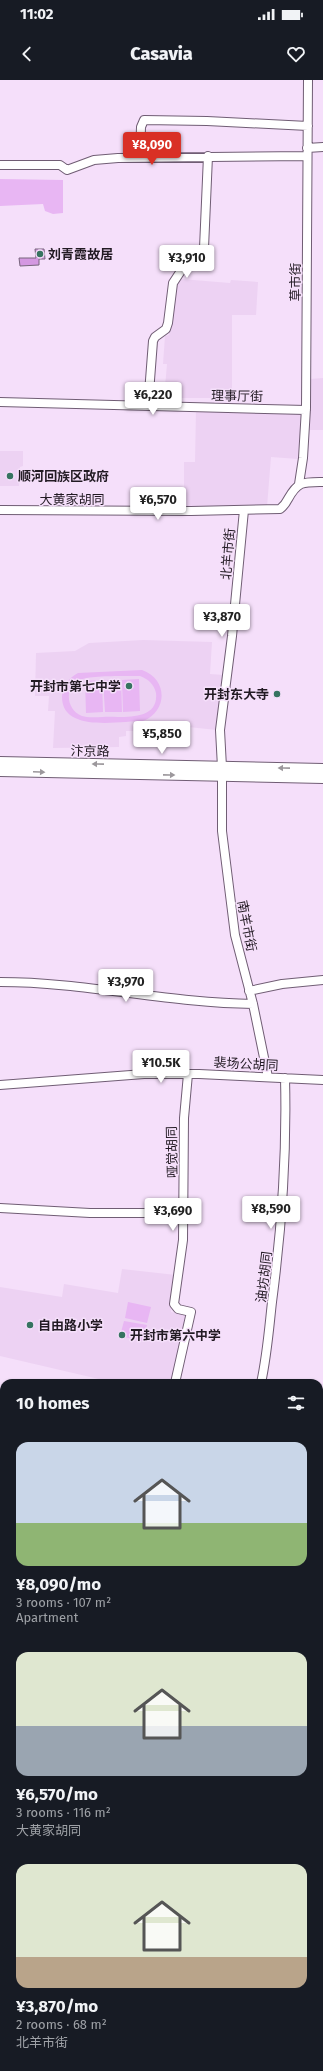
<!DOCTYPE html>
<html lang="en">
<head>
<meta charset="utf-8">
<style>
	body { margin:0; font-family:"Fira Sans","Noto Sans SC",sans-serif; background:#242831; color:#f1f3f6; height:100vh; display:flex; flex-direction:column; font-size:15px; white-space:nowrap }
	* { box-sizing:border-box; margin:0 }
	p { font-size:13px; color:#9ea1a6 }
	.icon { flex:none; width:22px; height:22px; fill:none; stroke:currentColor; stroke-width:2; stroke-linecap:round; stroke-linejoin:round }
	.map { position:relative; flex:1; overflow:hidden }
	.details { position:absolute; left:0px; top:1299px; width:323px; height:692px; display:flex; flex-direction:column; background:#171b24; border-radius:12px 12px 0 0; box-shadow:0 1px 3px #0004 }
	.details>* { flex:none }
	.price { position:absolute; translate:-50% -34px; padding:0 9px; border-radius:4px; background:#fff; color:#222; font-size:13px; line-height:26px; filter:drop-shadow(0 1px 2px #0008) }
	.price::after { content:''; position:absolute; left:50%; top:24px; width:12px; height:9px; margin-left:-6px; background:inherit; clip-path:polygon(0 0,100% 0,50% 100%) }
	.price.selected { background:#d93025; color:#fff }
	ul { padding:0; list-style:none }
	li { display:grid; align-content:center; gap:8px; height:212px; padding:0 16px }
	li span { display:grid; place-items:center; height:124px; border-radius:12px; color:#555 }
	li>.icon { margin-inline-start:auto }
	span .icon { width:72px; height:72px; fill:#fffc; stroke-width:1 }
	li b { font-size:17px }
	h2 { display:flex; justify-content:space-between; align-items:center; height:48px; padding:0 16px; font-size:17px }
	.status { display:flex; justify-content:space-between; align-items:center; height:28px; padding:0 20px; background:#171b24; direction:ltr }
	.status svg { height:11px; fill:currentColor }
	header { display:flex; justify-content:space-between; align-items:center; height:52px; padding:0 16px; background:#171b24; font-size:18px; font-weight:800 }
	.map>svg:first-child { display:block }
</style>
</head>
<body>
<div class="status"><b>11:02</b><svg viewBox="0 0 49 12"><path d="M0 12V9h3v3zM5 12V6h3v6zM10 12V3h3v9zM15 12V0h3v12zM26 1h20v11H26zM47 4h2v5h-2z"/></svg></div>
<header><svg class="icon" aria-label="back" viewBox="0 0 24 24"><path d="M15 5l-7 7 7 7"/></svg>Casavia<svg class="icon" aria-label="heart" viewBox="0 0 24 24"><path d="M12 20l-8-8c-3-5 5-10 8-4 3-6 11-1 8 4z"/></svg></header>
<div class="map">
<svg width="323" height="1991" viewBox="0 0 323 1991">
	<rect width="100%" height="100%" fill="#f5dffa"/>
	<path fill="#edd2f3" d="M181,199l49,4 1,-3 27,2 -2,33h-24v83h-68l3,-34h-4l2,-28 4,-1 5,-50z
		M323,298v52h-15l2,-51z
		M196,330l106,2 -4,47 -27,-2 -4,50 -83,2v-47h11z
		M0,371h23v15l-3,1 -1,19h-19z
		M143,560l69,2 -2,32 14,1 -7,55 -29,-3 -1,4h-61v5l-7,1v10l-66,1 2,-37h-7l1,-15h-14l1,-43 39,-2 14,-8z
		M122,1189l54,6 -5,37 17,4 -14,67h-58l-116,-27v-69l62,10 2,-13 54,9z"/>
	<path fill="#e8b6f3" fill-rule="evenodd" d="M0,99l63,1v33l-10,1 -8,-3 -2,-7 -43,2z
		M142,590c26,9 26,41 1,51 -23,0 -81,12 -81,-24 0,-11 7,-19 16,-24zM140,596c8,3 14,8 16,17 3,29 -35,23 -53,24 -7,0 -15,1 -21,-1 -16,-6 -18,-29 -3,-36 11,-5 48,-4 61,-4z
		M139,599l1,32 -17,1 -1,-32z
		M102,600l1,32 -17,1 -1,-32z
		M103,600h18l1,32h-17z
		M128,1222l23,5 -4,16 -22,-5z
		M124,1241l23,4 -4,16 -23,-5z"/>
	<path fill="#d498e1" stroke="#77657c" d="M35,169h9l1,10h-6v6l-19,1 -1,-8h17z"/>
	<g fill="none" stroke-linecap="round" stroke-linejoin="round">
		<g stroke="#705d74" stroke-width="10">
			<path id="minor" d="M307,68l16,-1
				M140,76l1,-29 3,-7 63,1 101,5
				M0,85h60l7,5 27,-10 24,-2 189,-2
				M0,322l306,8
				M148,326l5,-65 2,-4 11,-8 2,-6 5,-40 21,-32 10,-3 4,-92
				M299,404l4,-26 3,-50 2,-328
				M0,430l191,1 89,-2c4,-3 6,-6 8,-10 10,-18 15,-17 35,-17
				M222,687l-2,-37 12,-94 12,-126
				M222,696v55l13,104 18,69 15,73
				M0,902c85,0 168,21 253,22
				M249,911l33,-7 41,-4
				M0,1005l144,-11h55l124,6
				M0,1128l90,5h94
				M175,1303l16,-71 -13,-3 -4,-5 9,-64 1,-122 4,-44
				M261,1303c6,-27 8,-54 11,-81 10,-76 15,-147 13,-224
				M0,1315h4
				M319,1388l4,-19
				M323,1407v12
				M319,1440l4,15
				M0,1464h4
				M319,1565l4,-2
				M319,1907h4
				M319,1914h4
				M0,1982l4,-1
				M0,1990l10,-3"/>
		</g>
		<g stroke="#705d74" stroke-width="12">
			<path id="major" d="M0,682l323,7
				M0,691l323,7"/>
		</g>
		<use href="#minor" stroke="#fff" stroke-width="8"/>
		<use href="#major" stroke="#fff" stroke-width="10"/>
	</g>
	<defs><path id="oneway-solid" d="M-6-.8H1V-3.2L6.5 0L1 3.2V.8H-6Z"/></defs>
	<g fill="#9c989c">
		<use href="#oneway-solid" transform="translate(98 684) rotate(-179)"/>
		<use href="#oneway-solid" transform="translate(284 688) rotate(-179)"/>
		<use href="#oneway-solid" transform="translate(39 692) rotate(2)"/>
		<use href="#oneway-solid" transform="translate(169 695) rotate(1)"/>
	</g>
	<g fill="#367360" stroke="#f5dffa" stroke-width="1.5">
		<circle cx="40" cy="174" r="4"/>
		<circle cx="10" cy="396" r="4"/>
		<circle cx="129" cy="606" r="4"/>
		<circle cx="277" cy="614" r="4"/>
		<circle cx="30" cy="1245" r="4"/>
		<circle cx="122" cy="1255" r="4"/>
	</g>
	<g text-anchor="middle" dominant-baseline="central" stroke-width="3" stroke-linejoin="round" paint-order="stroke">
		<g font-size="13" font-weight="bold" fill="#221a23" stroke="#f5dffa" text-anchor="start">
			<text x="48" y="174">刘青霞故居</text>
			<text x="18" y="396">顺河回族区政府</text>
			<text x="121" y="606" text-anchor="end">开封市第七中学</text>
			<text x="269" y="614" text-anchor="end">开封东大寺</text>
			<text x="38" y="1245">自由路小学</text>
			<text x="130" y="1255">开封市第六中学</text>
		</g>
		<g font-size="13" fill="#221a23" stroke="#f5dffa">
			<text transform="translate(295 202) rotate(-90)">草市街</text>
			<text transform="translate(237 316) rotate(1)">理事厅街</text>
			<text x="72" y="419">大黄家胡同</text>
			<text transform="translate(228 474) rotate(-85)">北羊市街</text>
			<text transform="translate(90 671) rotate(1)">汴京路</text>
			<text transform="translate(247 846) rotate(79)">南羊市街</text>
			<text transform="translate(246 984) rotate(3)">裴场公胡同</text>
			<text transform="translate(172 1072) rotate(-91)">哑觉胡同</text>
			<text transform="translate(264 1197) rotate(-83)">油坊胡同</text>
		</g>
	</g>
</svg>
<b class="price selected" style="left:152px;top:86px">¥8,090</b>
<b class="price" style="left:187px;top:199px">¥3,910</b>
<b class="price" style="left:153px;top:336px">¥6,220</b>
<b class="price" style="left:158px;top:441px">¥6,570</b>
<b class="price" style="left:222px;top:558px">¥3,870</b>
<b class="price" style="left:162px;top:675px">¥5,850</b>
<b class="price" style="left:126px;top:923px">¥3,970</b>
<b class="price" style="left:161px;top:1004px">¥10.5K</b>
<b class="price" style="left:271px;top:1150px">¥8,590</b>
<b class="price" style="left:173px;top:1152px">¥3,690</b>
<section class="details">
<h2>10 homes<svg class="icon" aria-label="filters" viewBox="0 0 24 24"><path d="M4 7h16M4 17h16"/><circle cx="9" cy="7" r="2"/><circle cx="15" cy="17" r="2"/></svg></h2>
<ul>
<li><span style="background:linear-gradient(#c9d6e8 65%,#8fb573 0)"><svg class="icon" aria-label="home" viewBox="0 0 24 24"><path d="M3 11l9-7 9 7M6 9v11h12V9"/></svg></span><div><b>¥8,090/mo</b><p>3 rooms · 107 m²</p><p>Apartment</p></div></li>
<li><span style="background:linear-gradient(#dfe7d0 60%,#9aa5b1 0)"><svg class="icon" aria-label="home" viewBox="0 0 24 24"><path d="M3 11l9-7 9 7M6 9v11h12V9"/></svg></span><div><b>¥6,570/mo</b><p>3 rooms · 116 m²</p><p>大黄家胡同</p></div></li>
<li><span style="background:linear-gradient(#dfe7d0 75%,#b9a48a 0)"><svg class="icon" aria-label="home" viewBox="0 0 24 24"><path d="M3 11l9-7 9 7M6 9v11h12V9"/></svg></span><div><b>¥3,870/mo</b><p>2 rooms · 68 m²</p><p>北羊市街</p></div></li>
</ul>
</section>
</div>
</body>
</html>
